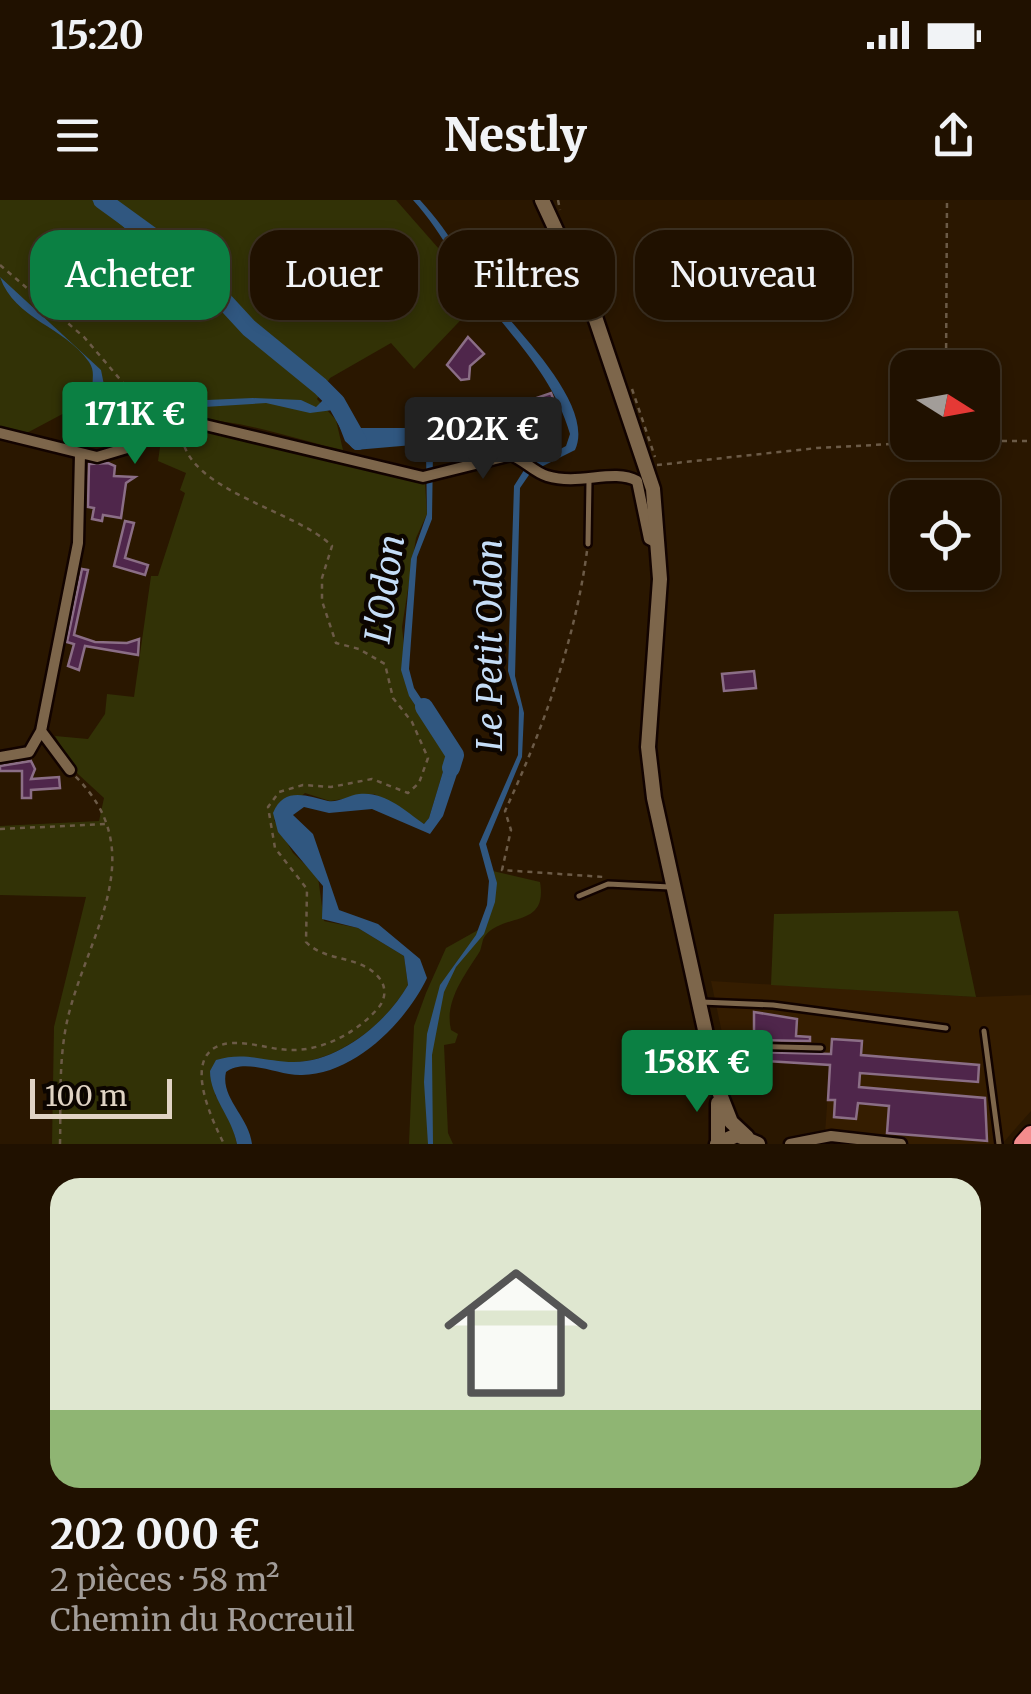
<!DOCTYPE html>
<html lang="fr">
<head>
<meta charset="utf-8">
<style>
	body { margin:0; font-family:Merriweather,serif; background:#281a0a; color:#f1f3f6; height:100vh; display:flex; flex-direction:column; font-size:38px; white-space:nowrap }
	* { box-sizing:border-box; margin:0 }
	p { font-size:32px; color:#a29d99 }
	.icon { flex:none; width:55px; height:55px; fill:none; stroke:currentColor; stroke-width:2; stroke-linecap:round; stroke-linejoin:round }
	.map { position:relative; height:944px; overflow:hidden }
	.sheet { display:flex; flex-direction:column; background:#201100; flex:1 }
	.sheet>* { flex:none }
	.top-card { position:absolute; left:30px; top:30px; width:972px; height:90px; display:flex; gap:20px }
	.needle { width:65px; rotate:101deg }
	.tools { position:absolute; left:890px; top:150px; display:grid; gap:20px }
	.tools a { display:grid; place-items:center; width:110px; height:110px; border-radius:20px; background:#201100; box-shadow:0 5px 15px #0003,0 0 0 2px #3d3122; font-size:50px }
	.scale { position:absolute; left:30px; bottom:25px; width:142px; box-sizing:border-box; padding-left:10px; border:5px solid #e0d3c4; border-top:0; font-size:28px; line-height:35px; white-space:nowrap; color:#e0d3c4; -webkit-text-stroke:8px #0c0500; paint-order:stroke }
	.price { position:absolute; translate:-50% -85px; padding:0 22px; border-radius:10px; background:#0b8043; color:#fff; font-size:32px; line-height:65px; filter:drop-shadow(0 2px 5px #0008) }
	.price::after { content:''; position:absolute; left:50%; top:60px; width:30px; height:22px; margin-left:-15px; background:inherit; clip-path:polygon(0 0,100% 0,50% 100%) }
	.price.on { background:#222; color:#fff }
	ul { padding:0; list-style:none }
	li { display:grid; align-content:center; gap:20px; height:530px; padding:0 50px }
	li span { display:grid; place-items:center; height:310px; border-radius:30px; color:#555 }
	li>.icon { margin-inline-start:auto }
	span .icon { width:180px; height:180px; fill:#fffc; stroke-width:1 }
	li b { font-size:42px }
	.tag { padding:0 35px; border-radius:30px; background:#201100; box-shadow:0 5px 15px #0003,0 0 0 2px #3d3122; font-size:35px; line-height:90px }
	.tag.on { background:#0b8043; color:#fff }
	.status { display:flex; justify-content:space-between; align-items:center; height:70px; padding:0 50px; background:#201100; direction:ltr }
	.status svg { height:28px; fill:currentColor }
	header { display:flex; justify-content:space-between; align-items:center; height:130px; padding:0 50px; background:#201100; font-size:45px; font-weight:800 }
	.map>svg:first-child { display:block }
</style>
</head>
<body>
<div class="status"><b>15:20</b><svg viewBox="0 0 49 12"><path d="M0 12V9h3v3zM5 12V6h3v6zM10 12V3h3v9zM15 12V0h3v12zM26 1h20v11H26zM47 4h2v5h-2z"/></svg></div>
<header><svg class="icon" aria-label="menu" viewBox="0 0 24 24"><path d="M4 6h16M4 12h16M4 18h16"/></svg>Nestly<svg class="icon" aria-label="share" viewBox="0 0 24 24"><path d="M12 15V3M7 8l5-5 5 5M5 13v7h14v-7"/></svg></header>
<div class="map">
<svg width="1031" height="944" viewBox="0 0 1031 944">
	<rect width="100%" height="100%" fill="#2a1700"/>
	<path fill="#351d00" d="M711,781l265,16 55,-2v116l-29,33h-97l-80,-11 5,-68 -78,-5 1,-14 -28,1z"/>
	<path fill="#323206" d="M0,0h396l58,66 22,38 -62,65 -23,-26 -61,35 -13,21 19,21 7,30c-56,-12 -127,-41 -183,-27l-3,-11 -20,1 -18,-29 -96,51 -23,-5z
		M200,230l225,53 2,31 -11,24 -14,89 7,69 39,59 -19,63 -5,6 -50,-30 -44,7 -25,-8 -31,27 19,33 25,24 6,44 34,7 46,28 4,29c-21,37 -68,76 -113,77 -26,1 -53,-2 -79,-2l-1,35 14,19 8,30h-185l2,-117 32,-130 -86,-2v-69l99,-5 5,-23 -26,-24 -23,-38 33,3 17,-25 2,-20 27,3 17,-121h7l27,-83 -5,-3 6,-17 -28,-12 4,-28z
		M493,671l47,11c8,47 -36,30 -55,54 -3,4 -3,10 -5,15 -15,24 -36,50 -29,79l7,4 -3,9 -11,2 4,88 5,11h-44l5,-118 12,-33 20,-45 41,-23 9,-46z
		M958,711l18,86 -205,-12 3,-71z"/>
	<path fill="#305780" d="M92,0h12l88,67 61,64 72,61 27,36h61l20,23 -1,68 -15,38 -8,112 5,19 42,63 2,20 -15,45 -13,18 -58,-25 -43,4 -25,-6 -11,8 20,19 26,76 39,14 42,35 7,19c-21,44 -72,96 -125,97 -24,1 -56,-18 -76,-3 -6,26 23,45 26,72h-15c-5,-27 -27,-47 -27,-73l6,-11c29,-9 50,2 78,2 45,0 93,-40 114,-77l-4,-29 -46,-28 -36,-9 1,-33 -45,-54 -5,-19c11,-27 34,-17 55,-12 10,2 21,-6 31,-7 26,-3 45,16 65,30l5,-6 19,-63 -39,-59 -8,-26 10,-111 16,-45 -1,-62 -13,-7 -58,5 -10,-9 -12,-31 -23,3 -44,-10 -78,5 7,11c-24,-4 -54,6 -68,26 -10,-12 -30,-37 -34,-53 -2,-11 3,-20 -4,-30 -25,-36 -74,-42 -89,-85l101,93 5,25 8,9 139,-6 48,2 15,7 7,-7 -2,-7 -76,-58 -9,-16 -26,-18 -33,-38 -44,-28z
		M413,0h7c27,29 45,62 68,94 25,33 108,111 87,156l-44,22 -11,16 -5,188 9,37 -2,44 -36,87 11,39 -2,19 -11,32 -28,33 -12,25 -12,63 1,89h-5l-4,-62 3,-48 13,-49 36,-50 11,-30 2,-24 -10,-37 39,-89 1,-48 -11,-36 6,-185 12,-19 40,-21 4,-12c-17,-59 -58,-96 -93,-144 -23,-30 -39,-63 -64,-90z"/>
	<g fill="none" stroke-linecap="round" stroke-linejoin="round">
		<path stroke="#305780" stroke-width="18" d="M102,0l87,63 60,65 71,58 16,16 22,39
			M424,507l31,48 -4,13"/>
	</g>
	<path fill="#4f264b" stroke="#8b6e86" stroke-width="2.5" d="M468,137l16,17 -14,12 -1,13 -8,1 -14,-15z
		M551,193l8,21 -33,8 -7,-18z
		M108,263l7,3 -1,10 21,1 -9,6 -5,35 -18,-3 -1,6 -10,-2 2,-11 -6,-1 1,-43z
		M125,321l9,2 -9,35 23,7 -3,10 -31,-9z
		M82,369l6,1 -14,65 21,7 32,1 12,-4 -1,16 -53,-9 -6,24 -11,-4 6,-22 -7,-2z
		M754,471l2,17 -32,3 -2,-17z
		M31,561l4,8 -4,10 28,-2 1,11 -29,2v8h-9v-27h-22v-5z
		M754,812l43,7 -1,17 14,1v4l-56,-1z
		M832,839l30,2 -1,14 118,10 -1,17 -118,-9 -1,14 126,11 2,43 -100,-8 2,-27 -31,-3 -2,16 -22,-2 1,-17h-7l2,-35 -78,-5 1,-8 78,2z"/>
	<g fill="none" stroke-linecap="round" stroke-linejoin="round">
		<g stroke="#120300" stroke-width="10">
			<path id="service" d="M588,344l1,-63
				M579,696l29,-12 62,3
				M701,802l72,3 173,23
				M984,831l15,113
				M711,845l110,3"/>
		</g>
		<g stroke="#120300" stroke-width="15">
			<path id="minor" d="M0,233l97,24 30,-9 38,-20 40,-3 218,52 88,-22c13,5 23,17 36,21 33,10 66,-8 90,5l12,58 10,5
				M41,531l29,39
				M0,557l29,-5 12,-21 37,-188 2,-89
				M790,944l41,-8 70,8"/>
		</g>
		<g stroke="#120300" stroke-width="19">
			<path id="secondary" d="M542,0l50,108 61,181 7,90 -12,168 6,51 64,291 13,33 16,15
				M718,943v-40
				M717,944l20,-9 21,9"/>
		</g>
		<g stroke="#120300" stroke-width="22">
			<path id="motorway" d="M1023,944l8,-9"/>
		</g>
		<path stroke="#6c5b47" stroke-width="2.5" stroke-dasharray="5 5" stroke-linecap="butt" d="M558,0l2,10
			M0,65l84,72 40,47 13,7 40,3 11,23
			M946,168l1,-168
			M632,189l23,68
			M182,237c8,55 114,73 150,109l-10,32v23l14,42 23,6 26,15 8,34 19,24 16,36 -9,25 -11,10 -36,-14 -41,8 -28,-2 -24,7 -11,15 7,41 32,41 -1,53c20,21 55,12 74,37 6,8 6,19 -1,28 -20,24 -54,43 -86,43 -21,0 -41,-8 -61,-7 -55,4 -21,75 -8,101
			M982,241h49
			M657,265l160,-17 113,-6
			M587,351c-12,90 -44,178 -82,260l6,19 -9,40 102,7
			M0,629l107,-5
			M60,944c1,-44 -2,-88 9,-131 22,-84 82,-162 6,-237"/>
		<use href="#service" stroke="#7d664b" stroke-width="5"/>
		<use href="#minor" stroke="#7d664b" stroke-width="10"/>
		<use href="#secondary" stroke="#7d664b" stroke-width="14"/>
		<use href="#motorway" stroke="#f38c8d" stroke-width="18"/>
	</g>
	<g text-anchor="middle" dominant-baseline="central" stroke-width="9" stroke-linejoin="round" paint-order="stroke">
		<g font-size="35" font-style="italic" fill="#c5ddf7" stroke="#0c0500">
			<text transform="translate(385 389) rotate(-82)">L'Odon</text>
			<text transform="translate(490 445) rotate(-90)">Le Petit Odon</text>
		</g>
	</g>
</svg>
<div class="tools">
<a><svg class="needle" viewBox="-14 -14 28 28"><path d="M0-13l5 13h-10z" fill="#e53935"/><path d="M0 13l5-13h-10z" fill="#a29d99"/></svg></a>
<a><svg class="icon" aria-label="locate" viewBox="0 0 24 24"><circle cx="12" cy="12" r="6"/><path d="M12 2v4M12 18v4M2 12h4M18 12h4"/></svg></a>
</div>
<div class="scale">100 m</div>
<b class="price" style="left:135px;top:267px">171K €</b>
<b class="price on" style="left:483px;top:282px">202K €</b>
<b class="price" style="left:697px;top:915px">158K €</b>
<div class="top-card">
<a class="tag on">Acheter</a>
<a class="tag">Louer</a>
<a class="tag">Filtres</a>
<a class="tag">Nouveau</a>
</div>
</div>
<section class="sheet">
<ul>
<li><span style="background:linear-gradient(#dfe7d0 75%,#8fb573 0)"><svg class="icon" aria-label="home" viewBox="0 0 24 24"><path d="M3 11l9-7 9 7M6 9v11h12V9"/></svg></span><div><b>202 000 €</b><p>2 pièces · 58 m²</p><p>Chemin du Rocreuil</p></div></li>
</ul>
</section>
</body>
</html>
